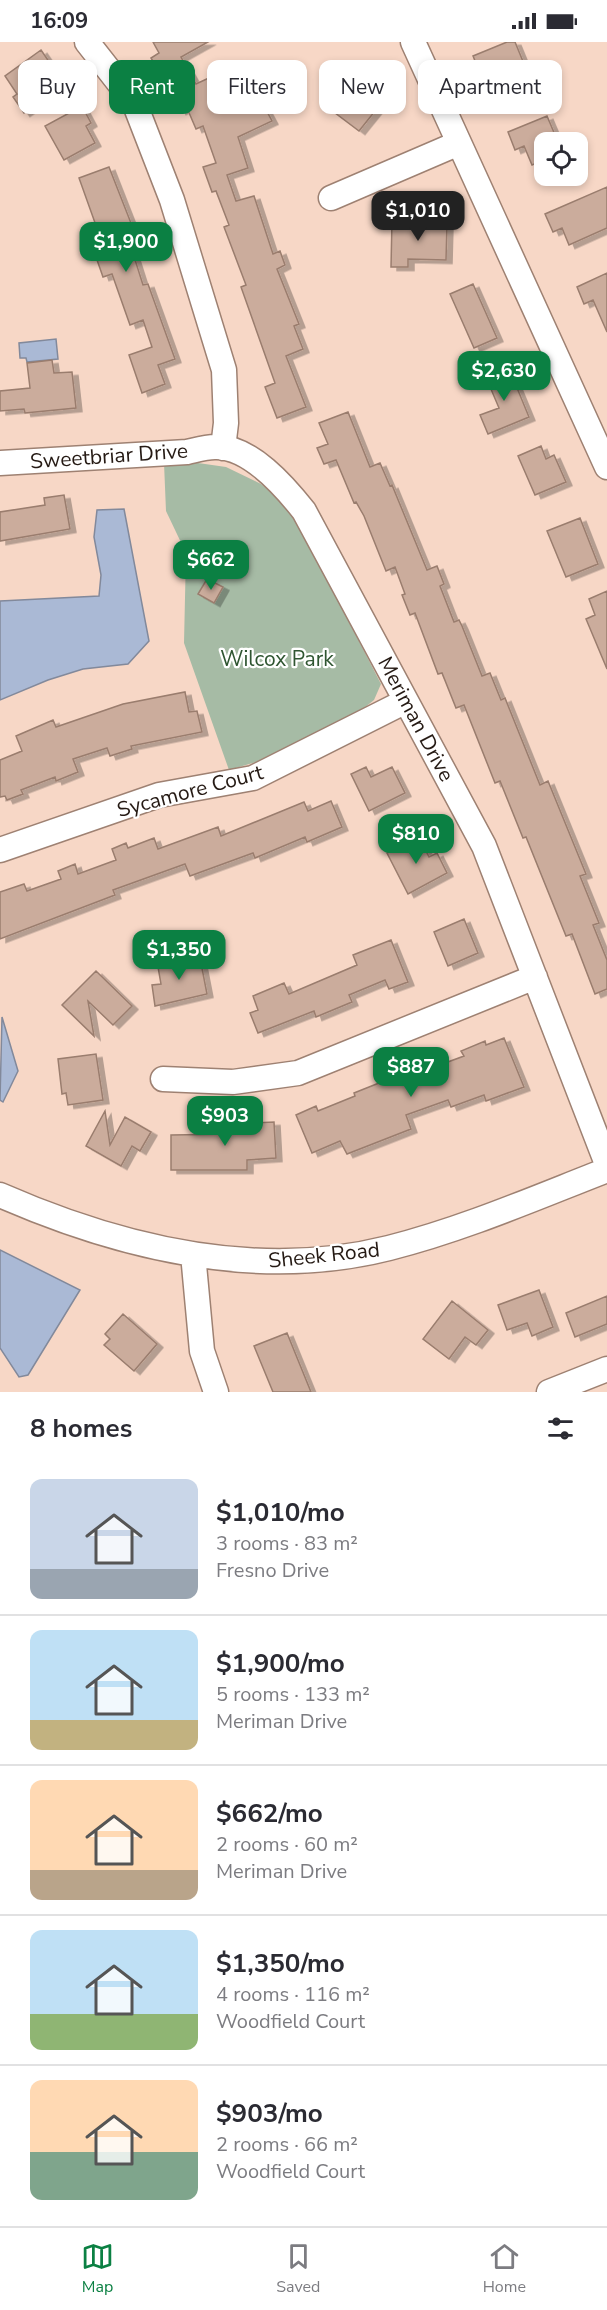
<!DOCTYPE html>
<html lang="en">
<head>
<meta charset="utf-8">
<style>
	body { margin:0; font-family:"Nunito Sans",sans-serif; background:#f2f2f3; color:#2b2b33; height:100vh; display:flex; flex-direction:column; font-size:22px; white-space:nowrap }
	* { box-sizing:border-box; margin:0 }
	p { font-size:20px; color:#7c7c81 }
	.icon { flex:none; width:33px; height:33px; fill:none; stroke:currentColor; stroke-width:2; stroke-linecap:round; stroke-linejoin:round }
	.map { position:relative; height:1350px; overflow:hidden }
	.side { display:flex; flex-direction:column; background:#fff; flex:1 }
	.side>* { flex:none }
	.hud { position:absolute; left:18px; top:18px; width:572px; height:54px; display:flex; gap:12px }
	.controls { position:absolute; left:534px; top:90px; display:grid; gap:12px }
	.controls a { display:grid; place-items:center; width:54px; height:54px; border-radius:12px; background:#fff; box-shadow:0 3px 9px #0003; font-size:30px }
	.price { position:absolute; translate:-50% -51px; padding:0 14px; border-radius:12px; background:#0b8043; color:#fff; font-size:20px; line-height:39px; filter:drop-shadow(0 2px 3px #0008) }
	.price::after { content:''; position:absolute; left:50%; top:36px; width:18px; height:14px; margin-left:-9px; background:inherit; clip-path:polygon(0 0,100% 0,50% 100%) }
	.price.selected { background:#222; color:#fff }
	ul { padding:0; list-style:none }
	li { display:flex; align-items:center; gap:18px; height:150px; padding:0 30px }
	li+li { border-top:2px solid #e1e1e2 }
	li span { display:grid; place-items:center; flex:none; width:168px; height:120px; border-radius:12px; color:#555 }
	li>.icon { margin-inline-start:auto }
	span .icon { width:72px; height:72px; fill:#fffc; stroke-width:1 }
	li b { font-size:26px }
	h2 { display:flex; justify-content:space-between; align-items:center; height:72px; padding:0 30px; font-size:26px }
	.pill { padding:0 21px; border-radius:12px; background:#fff; box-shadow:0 3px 9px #0003; font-size:21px; line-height:54px }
	.pill.selected { background:#0b8043; color:#fff }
	.status { display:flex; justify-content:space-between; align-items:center; height:42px; padding:0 30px; background:#fff; direction:ltr }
	.status svg { height:16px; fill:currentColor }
	.menu { display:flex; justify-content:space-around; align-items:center; height:84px; border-top:2px solid #e1e1e2; background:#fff; font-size:16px; color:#7c7c81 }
	.menu a { display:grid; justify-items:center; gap:3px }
	.menu .selected { color:#0b8043 }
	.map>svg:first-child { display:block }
</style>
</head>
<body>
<div class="status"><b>16:09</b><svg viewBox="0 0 49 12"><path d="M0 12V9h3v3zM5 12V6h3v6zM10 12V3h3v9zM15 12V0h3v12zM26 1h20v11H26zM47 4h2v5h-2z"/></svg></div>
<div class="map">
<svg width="607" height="1350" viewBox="0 0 607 1350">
	<defs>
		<filter id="shadow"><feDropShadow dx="6" dy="3.5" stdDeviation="0" flood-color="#0004"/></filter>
	</defs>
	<rect width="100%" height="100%" fill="#f7d7c6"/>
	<path fill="#a6bba5" d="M164,421h34l28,4 35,17 30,25 90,175 -7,16 -10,8 -108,54 -27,8 -45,-127 2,-90 -20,-42z"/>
	<path fill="#aab9d5" stroke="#82899b" stroke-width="1.5" d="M56,297l2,20 -31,3 -1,-4h-6l-1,-15z
		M124,467l25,132 -21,23 -45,5 -35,11 -48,20v-99l99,-5 2,-21 -7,-38 3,-27z
		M2,975l16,54 -15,31 -3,-2z
		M0,1208l80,40 -52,85 -9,2 -19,-29z"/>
	<path fill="#cbac9c" stroke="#9a7d6e" stroke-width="1.5" filter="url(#shadow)" d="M153,0h55l-27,15 15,27 17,-8 14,33 30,-16 15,28 -34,16 10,31 -21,7 9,26 18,-5 19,58 7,-3 5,14 -8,4 22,55 -5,2 9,23 -17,7 20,51 -29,11 -12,-31 10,-4 -34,-96 5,-2 -22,-58 5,-2 -13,-34 -4,1 -9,-25 13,-4 -13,-37 -7,3 -9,-21 -7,3 -16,-37 -3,1 -10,-17 8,-5z
		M507,0h8l14,34 -32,13 -8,-20 -9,4 -7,-17z
		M41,8l11,16 -6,4 13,18 -35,25 -11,-16 4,-3 -12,-18z
		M364,33l18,14 -9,12 6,5 -20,25 -33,-25 14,-18 3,3 6,-8 6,4z
		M82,64l9,17 -5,3 9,17 -31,17 -19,-34z
		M547,74l11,26h-14v18l-12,5 -8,-19 -9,4 -7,-18z
		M109,125l29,74 -8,3 13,41 5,-1 27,75 -17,6 7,19 -23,9 -13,-38 23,-8 -9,-27 -13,5 -18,-51 -9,3 -14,-40 10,-3 -20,-56z
		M607,145v41l-38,17 -7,-17 -9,4 -8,-18z
		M392,178l55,4 -1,36 -38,-1v8h-17z
		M607,231v59l-14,-32 -9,4 -7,-17z
		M473,242l24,54 -23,10 -24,-54z
		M52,318l2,13 18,-1 4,36 -51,5 -1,-4 -24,2v-20l30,-3 -3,-25z
		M508,324l21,51 -41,17 -8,-19 19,-7 -14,-33z
		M348,370l22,55 10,-4 10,23 2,-1 35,85 10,-4 7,18 -4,2 14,36 5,-2 3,6 20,50 8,-3 11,27 4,-2 35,87 8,-4 38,93 -6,2 19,47 -6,2 14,35v29l-12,5 -23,-60 -6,2 -40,-99 -3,1 -23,-57 -5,2 -31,-78 -8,3 -14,-35 -4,1 -23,-61 -5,2 -8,-20 3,-1 -10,-27 -9,4 -22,-55 -8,-14 -2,1 -18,-43 -12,4 -7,-16 11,-4 -9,-21z
		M541,404l5,13 8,-4 12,27 -31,13 -17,-39z
		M64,453l6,34 -70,12v-29l45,-7 -1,-7z
		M580,476l18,46 -32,13 -19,-46z
		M207,537l16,8 -9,16 -16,-9z
		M607,549v78l-21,-50 9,-4 -6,-16z
		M185,650l4,20 8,-1 5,21 -71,14 1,3 -22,7 -3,-8 -34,11 5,13 -22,9 -1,-4 -34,13 2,4 -16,6 -2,-4 -5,1v-37l22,-9 -6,-15 37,-16 3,7 67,-23z
		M366,725l5,10 21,-10 13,26 -36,18 -18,-37z
		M331,759l11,26 -35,15 -2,-5 -50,21 -2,-5 -63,23 -5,-12 -72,26 2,5 -115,44v-47l24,-8 3,7 34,-12 -3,-8 17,-7 3,10 38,-14 -4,-11 14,-6 2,5 26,-10 4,11 60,-22 3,9 83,-34 4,9z
		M419,795l10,20 8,-4 10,20 -39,21 -21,-41z
		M464,877l14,34 -30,13 -14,-34z
		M391,898l17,42 -19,7 -4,-9 -36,15 3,7 -36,15 -2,-6 -56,22 -8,-20 8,-3 -5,-14 31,-13 5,11 68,-29 -4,-10z
		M177,912l2,8 21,-4 7,36 -52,12 -3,-21 9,-1 -3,-17 7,-1 -1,-9z
		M96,929l36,35 -19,19 -25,-24 6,35 -32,-31z
		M504,996l20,49 -38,14 -2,-6 -33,12 -3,-7 -42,15 5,14 -64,25 -7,-13 -28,12 -16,-38 20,-9 2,5 37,-15 -1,-3 70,-28 2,5 38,-14 -3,-5 24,-10 1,4z
		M96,1012l7,46 -35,5 -2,-12 -4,1 -4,-35z
		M105,1069l5,34 15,-28 26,15 -11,19 -8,-5 -11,20 -35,-20z
		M252,1073l1,8 21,-1 2,36 -29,2v10h-76v-35l61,-1v-18z
		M539,1248l14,37 -21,9 -5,-13 -20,7 -9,-25z
		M607,1254v28l-32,13 -9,-24z
		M452,1259l36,29 -12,15 -11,-8 -16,22 -26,-20z
		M123,1272l34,30 -23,27 -30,-26 6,-6 -5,-5z
		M287,1291l24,59h-38l-19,-46z"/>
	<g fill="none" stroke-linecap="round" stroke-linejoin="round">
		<g stroke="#9e8172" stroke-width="27">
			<path id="minor" d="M87,0l47,60 38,98 52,170 2,53 -3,25
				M413,0l194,425
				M331,156l128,-55
				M0,421l187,-11c9,-2 19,-5 28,-5 35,-1 70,40 89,64l180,335 123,318
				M0,808l159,-55 94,-17 153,-77
				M163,1037l70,3 65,-9 237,-96
				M0,1153c121,53 258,86 389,53 75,-19 146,-50 218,-78
				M193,1212l9,97 14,41
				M549,1350l58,-23"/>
		</g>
		<use href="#minor" stroke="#fff" stroke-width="24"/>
	</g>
	<g text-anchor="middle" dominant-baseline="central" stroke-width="4.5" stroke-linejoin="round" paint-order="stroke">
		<g font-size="21" fill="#251a14" stroke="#fff">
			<text transform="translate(109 414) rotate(-4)">Sweetbriar Drive</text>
			<text transform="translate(416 677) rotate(62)">Meriman Drive</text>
			<text transform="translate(190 749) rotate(-15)">Sycamore Court</text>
			<text transform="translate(324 1213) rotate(-6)">Sheek Road</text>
		</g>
		<g font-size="21" fill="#2f5531" stroke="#fff">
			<text x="277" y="617">Wilcox Park</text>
		</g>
	</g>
</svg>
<div class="controls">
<a><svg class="icon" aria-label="locate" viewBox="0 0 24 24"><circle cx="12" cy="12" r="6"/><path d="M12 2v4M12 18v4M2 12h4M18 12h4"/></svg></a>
</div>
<b class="price selected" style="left:418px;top:200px">$1,010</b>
<b class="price" style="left:126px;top:231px">$1,900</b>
<b class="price" style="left:504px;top:360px">$2,630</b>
<b class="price" style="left:211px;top:549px">$662</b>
<b class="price" style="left:416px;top:823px">$810</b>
<b class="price" style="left:179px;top:939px">$1,350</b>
<b class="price" style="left:411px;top:1056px">$887</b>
<b class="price" style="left:225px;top:1105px">$903</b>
<div class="hud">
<a class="pill">Buy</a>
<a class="pill selected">Rent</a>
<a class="pill">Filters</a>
<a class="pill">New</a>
<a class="pill">Apartment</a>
</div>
</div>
<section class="side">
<h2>8 homes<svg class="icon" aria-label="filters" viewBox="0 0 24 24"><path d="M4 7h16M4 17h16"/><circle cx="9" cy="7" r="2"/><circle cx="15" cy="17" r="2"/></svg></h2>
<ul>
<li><span style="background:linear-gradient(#c9d6e8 75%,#9aa5b1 0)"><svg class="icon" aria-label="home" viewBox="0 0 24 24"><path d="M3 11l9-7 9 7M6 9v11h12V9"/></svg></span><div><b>$1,010/mo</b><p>3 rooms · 83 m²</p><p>Fresno Drive</p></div></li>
<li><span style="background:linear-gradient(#bfe0f5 75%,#c2b280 0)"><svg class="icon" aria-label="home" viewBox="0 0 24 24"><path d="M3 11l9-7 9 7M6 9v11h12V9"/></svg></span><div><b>$1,900/mo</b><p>5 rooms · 133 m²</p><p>Meriman Drive</p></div></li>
<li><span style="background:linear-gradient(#ffd9b3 75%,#b9a48a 0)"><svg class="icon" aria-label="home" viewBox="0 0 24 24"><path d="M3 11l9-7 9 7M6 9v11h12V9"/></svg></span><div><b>$662/mo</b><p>2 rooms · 60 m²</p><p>Meriman Drive</p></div></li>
<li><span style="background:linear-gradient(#bfe0f5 70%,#8fb573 0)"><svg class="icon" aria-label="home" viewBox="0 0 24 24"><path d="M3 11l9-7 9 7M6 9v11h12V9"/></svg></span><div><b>$1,350/mo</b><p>4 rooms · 116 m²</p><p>Woodfield Court</p></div></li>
<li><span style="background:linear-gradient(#ffd9b3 60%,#7fa58c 0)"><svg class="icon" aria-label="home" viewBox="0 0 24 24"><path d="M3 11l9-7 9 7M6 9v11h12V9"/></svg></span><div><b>$903/mo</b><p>2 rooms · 66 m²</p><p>Woodfield Court</p></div></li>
</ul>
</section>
<nav class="menu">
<a class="selected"><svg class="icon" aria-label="map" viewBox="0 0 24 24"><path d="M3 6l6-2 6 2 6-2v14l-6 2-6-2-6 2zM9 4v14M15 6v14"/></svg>Map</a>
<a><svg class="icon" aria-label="saved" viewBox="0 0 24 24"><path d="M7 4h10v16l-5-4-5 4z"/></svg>Saved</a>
<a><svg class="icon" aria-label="home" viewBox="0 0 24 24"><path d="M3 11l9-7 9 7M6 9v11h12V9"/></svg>Home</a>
</nav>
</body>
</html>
